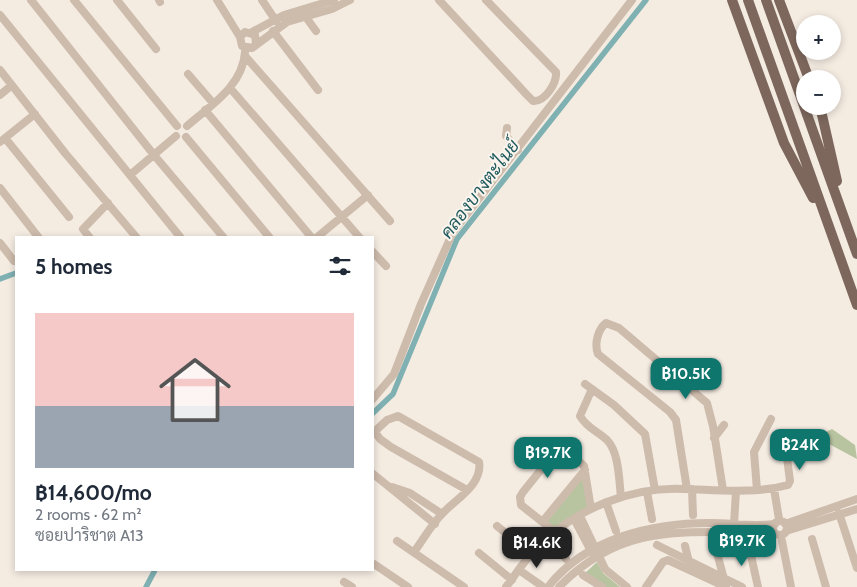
<!DOCTYPE html>
<html lang="en">
<head>
<meta charset="utf-8">
<style>
	body { margin:0; font-family:Cabin,Sarabun,sans-serif; background:#f2f2f3; color:#1f2937; height:100vh; display:flex; flex-direction:column; font-size:19px; white-space:nowrap }
	* { box-sizing:border-box; margin:0 }
	p { font-size:16px; color:#747a83 }
	.icon { flex:none; width:28px; height:28px; fill:none; stroke:currentColor; stroke-width:2; stroke-linecap:round; stroke-linejoin:round }
	.map { position:relative; flex:1; overflow:hidden }
	.sheet { position:absolute; left:15px; top:236px; width:359px; height:335px; display:flex; flex-direction:column; background:#fff; border-radius:0px; box-shadow:0 2px 8px #0003 }
	.sheet>* { flex:none }
	.tools { position:absolute; left:796px; top:15px; display:grid; gap:10px }
	.tools a { display:grid; place-items:center; width:45px; height:45px; border-radius:50%; background:#fff; box-shadow:0 2px 8px #0003; font-size:25px }
	.price { position:absolute; translate:-50% -42px; padding:0 11px; border-radius:10px; background:#0f766e; color:#fff; font-size:16px; line-height:32px; filter:drop-shadow(0 1px 2px #0008) }
	.price::after { content:''; position:absolute; left:50%; top:30px; width:15px; height:11px; margin-left:-8px; background:inherit; clip-path:polygon(0 0,100% 0,50% 100%) }
	.price.on { background:#222; color:#fff }
	ul { padding:0; list-style:none }
	li { display:grid; align-content:center; gap:10px; height:265px; padding:0 20px }
	li span { display:grid; place-items:center; height:155px; border-radius:0px; color:#555 }
	li>.icon { margin-inline-start:auto }
	span .icon { width:90px; height:90px; fill:#fffc; stroke-width:1 }
	li b { font-size:21px }
	h2 { display:flex; justify-content:space-between; align-items:center; height:60px; padding:0 20px; font-size:21px }
	.map>svg:first-child { display:block }
</style>
</head>
<body>
<div class="map">
<svg width="857" height="587" viewBox="0 0 857 587">
	<rect width="100%" height="100%" fill="#f4ebe1"/>
	<path fill="#b8c4a0" d="M832,429l23,16 2,14 -41,-22z
		M585,470l6,39 -37,22 -11,-10z
		M597,562l6,11 17,14h-18l-19,-12z"/>
	<g fill="none" stroke-linecap="round" stroke-linejoin="round">
		<path stroke="#7fb0b2" stroke-width="5.5" d="M0,279l16,-6
			M372,414l21,-20 64,-155 189,-239
			M146,587l9,-17"/>
		<path stroke="#cdbbac" stroke-width="8" d="M31,0l123,155 70,83
			M74,0l103,126
			M117,0l39,49
			M159,0l1,2
			M217,0l23,37
			M262,0l14,21
			M439,0l88,95 6,6c12,1 24,-18 23,-29l-70,-72
			M0,15l181,223
			M305,16l11,15
			M273,31l45,59
			M252,32l32,-17 50,-15
			M256,43l-1,-8 -10,-3 -5,5 2,9 10,2 35,-26 45,-13 18,-9
			M245,56l145,165
			M0,70l65,83 72,85
			M188,74l25,29
			M230,88l130,150
			M0,95l12,-10
			M205,110l107,128
			M187,126c23,-20 56,-40 58,-74
			M507,128l-1,8 12,14
			M186,137l84,101
			M5,138l64,79
			M0,142l35,-28
			M130,175l46,-39
			M0,188l39,50
			M90,238l-7,-9 25,-26
			M316,238l52,-43
			M0,243l14,18
			M372,251l14,15
			M585,384l29,21 31,29 10,56
			M592,389l-12,27c7,12 17,15 27,24 12,12 12,40 14,57
			M372,400l22,-26 27,-70 32,-72 179,-232
			M375,432l5,7 11,8 76,43
			M372,434l15,-14 11,-4 81,46c4,23 -25,38 -37,52 -11,11 -19,26 -28,38
			M714,438l10,-13
			M372,473l63,51
			M392,487l18,6 32,21
			M687,489l-11,-69 -6,-8 -72,-58c-4,-10 0,-25 8,-31l13,5 88,75 6,23 10,64
			M692,489l1,26
			M774,489l5,30
			M757,490l-3,-38 17,-33
			M647,492l5,27
			M606,502l10,29
			M839,513l18,55
			M580,516l25,53 22,18
			M574,519l18,34
			M543,521l42,-51
			M773 528a7 7 0 1 1 14 0a7 7 0 1 1-14 0Z
			M734,524l2,-33
			M785,524l72,-25
			M497,526l34,28
			M554,531l-33,-26 -1,-8 3,-5 33,-41 11,-2 17,17 7,43
			M786,531l71,-22
			M548,537l18,22
			M812,539l14,48
			M397,541l67,46
			M782,541l9,46
			M714,542l10,37
			M748,542l10,45
			M657,545l85,42
			M685,546l4,16
			M479,553l33,27
			M374,564l34,23
			M519,570l23,16
			M583,575l19,12
			M344,582l8,5
			M506,587c10,-13 19,-28 31,-39 38,-39 94,-62 148,-59 34,1 70,5 103,-4l2,-4 -4,-31
			M548,587c38,-49 104,-64 162,-64 22,0 43,4 65,1
			M559,587c66,-68 131,-53 215,-55
			M646,587l17,-25 5,-2 58,27"/>
		<path stroke="#7d675c" stroke-width="10" d="M732,0l52,143 29,55
			M748,0l109,305
			M766,0l91,254
			M779,0l30,79
			M820,106l17,75"/>
	</g>
	<g text-anchor="middle" dominant-baseline="central" stroke-width="4" stroke-linejoin="round" paint-order="stroke">
		<g font-size="18" font-style="italic" fill="#1f5a5e" stroke="#fbf5ee">
			<text transform="translate(480 189) rotate(-53)">คลองบางตะไนย์</text>
		</g>
	</g>
</svg>
<div class="tools">
<a>+</a>
<a>−</a>
</div>
<b class="price" style="left:686px;top:400px">฿10.5K</b>
<b class="price" style="left:800px;top:471px">฿24K</b>
<b class="price" style="left:548px;top:479px">฿19.7K</b>
<b class="price" style="left:742px;top:567px">฿19.7K</b>
<b class="price on" style="left:537px;top:569px">฿14.6K</b>
<section class="sheet">
<h2>5 homes<svg class="icon" aria-label="filters" viewBox="0 0 24 24"><path d="M4 7h16M4 17h16"/><circle cx="9" cy="7" r="2"/><circle cx="15" cy="17" r="2"/></svg></h2>
<ul>
<li><span style="background:linear-gradient(#f6c9c9 60%,#9aa5b1 0)"><svg class="icon" aria-label="home" viewBox="0 0 24 24"><path d="M3 11l9-7 9 7M6 9v11h12V9"/></svg></span><div><b>฿14,600/mo</b><p>2 rooms · 62 m²</p><p>ซอยปาริชาต A13</p></div></li>
</ul>
</section>
</div>
</body>
</html>
